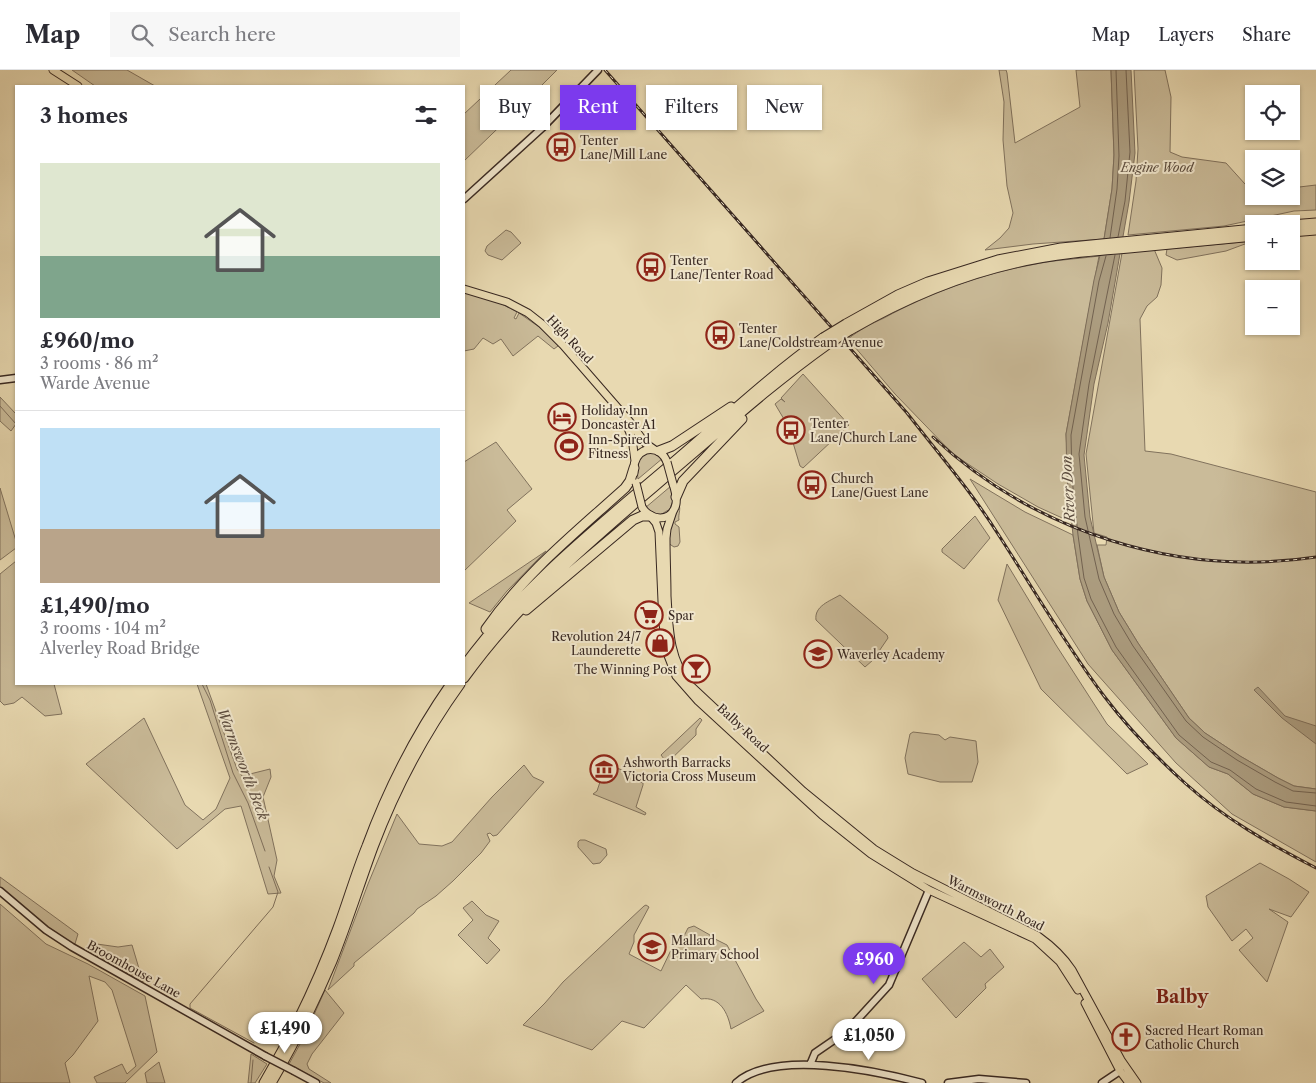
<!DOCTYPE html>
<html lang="en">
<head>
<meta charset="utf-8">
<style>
	body { margin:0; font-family:"Libre Caslon Text",serif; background:#f7f7f7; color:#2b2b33; height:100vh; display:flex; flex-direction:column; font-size:19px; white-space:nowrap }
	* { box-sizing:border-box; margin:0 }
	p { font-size:16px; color:#7c7c81 }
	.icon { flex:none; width:28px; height:28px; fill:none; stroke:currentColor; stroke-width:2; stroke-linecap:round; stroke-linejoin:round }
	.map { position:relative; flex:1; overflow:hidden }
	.details { position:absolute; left:15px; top:15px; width:450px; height:600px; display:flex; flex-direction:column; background:#fff; border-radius:0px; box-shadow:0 1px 4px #0004 }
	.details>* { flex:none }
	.hud { position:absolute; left:480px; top:15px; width:475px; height:45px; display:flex; gap:10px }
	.tools { position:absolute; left:1245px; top:15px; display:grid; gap:10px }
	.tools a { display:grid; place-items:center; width:55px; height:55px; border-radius:0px; background:#fff; box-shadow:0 1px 4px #0004; font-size:25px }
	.price { position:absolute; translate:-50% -42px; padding:0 11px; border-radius:18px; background:#fff; color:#222; font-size:16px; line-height:32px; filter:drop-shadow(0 1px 2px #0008) }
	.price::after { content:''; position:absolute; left:50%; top:30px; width:15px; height:11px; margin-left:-8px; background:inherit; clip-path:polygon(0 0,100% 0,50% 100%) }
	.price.current { background:#7c3aed; color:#fff }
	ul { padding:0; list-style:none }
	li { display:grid; align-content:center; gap:10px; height:265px; padding:0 25px }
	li+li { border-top:1px solid #e1e1e2 }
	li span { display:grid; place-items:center; height:155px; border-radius:0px; color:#555 }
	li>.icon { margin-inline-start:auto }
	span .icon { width:90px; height:90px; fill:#fffc; stroke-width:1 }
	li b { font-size:21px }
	h2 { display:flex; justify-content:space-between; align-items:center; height:60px; padding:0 25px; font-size:21px }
	.pill { padding:0 18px; border-radius:0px; background:#fff; box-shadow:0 1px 4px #0004; font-size:18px; line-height:45px }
	.pill.current { background:#7c3aed; color:#fff }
	header { display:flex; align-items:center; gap:30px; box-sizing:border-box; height:70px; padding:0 25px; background:#fff; border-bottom:1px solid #e1e1e2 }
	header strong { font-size:24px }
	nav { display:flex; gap:28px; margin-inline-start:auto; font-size:18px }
	.search { width:350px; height:45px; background:#f7f7f7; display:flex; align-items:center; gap:12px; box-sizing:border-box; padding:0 18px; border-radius:0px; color:#7c7c81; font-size:19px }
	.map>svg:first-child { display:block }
</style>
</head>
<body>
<header>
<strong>Map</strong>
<div class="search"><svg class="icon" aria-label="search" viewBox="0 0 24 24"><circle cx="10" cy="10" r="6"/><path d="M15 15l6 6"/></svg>Search here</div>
<nav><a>Map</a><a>Layers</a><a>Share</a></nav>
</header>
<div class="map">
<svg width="1316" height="1013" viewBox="0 0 1316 1013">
	<rect width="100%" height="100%" fill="#e8d9b1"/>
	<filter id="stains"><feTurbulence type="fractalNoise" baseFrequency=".004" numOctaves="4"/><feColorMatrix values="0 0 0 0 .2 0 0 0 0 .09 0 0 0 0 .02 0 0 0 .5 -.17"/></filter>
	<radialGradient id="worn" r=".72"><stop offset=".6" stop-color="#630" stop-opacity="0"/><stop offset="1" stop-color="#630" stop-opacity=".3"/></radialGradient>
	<path fill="#cabb99" stroke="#81725d" d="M72,0h55l28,16h-60z
		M511,0h46l-33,33 -6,-2 -4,-5 -3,6 8,6 -55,53v-47z
		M999,0h7l1,3 8,70 65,-36 -4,-37h35l3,85 -2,34 -8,50 -71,5 -48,6 15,-12 9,-10 4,-15 -6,-27 -4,-46 1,-38z
		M1134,0h31l6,27 -1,55 12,5 44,6 19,21 9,5v7h37v-8l25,-3v25l-22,1 -70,15 -96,9 8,-54 2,-32z
		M506,160l5,2 10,11 -19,17 -14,-5 -3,-4 2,-5z
		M1253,171l-27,10 -49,9 -11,-5 1,-6z
		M1154,179l8,19 -1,17 -4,12 -10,9 -7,13 5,132 26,3 145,38v297l-22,-3 -16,-8 -38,-22 -35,-23 -16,-15 -51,-75 -19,-31 -15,-35 -7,-32h9l1,-8 -13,-4 -8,-79 36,-201z
		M1099,186l-33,178 5,88 -33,-15 -40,-23 -45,-30 -58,-60 -47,-55c11,-9 23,-15 36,-21 44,-24 98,-44 147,-53 22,-5 46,-6 68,-9z
		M464,221l34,11 19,10 -3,6 2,1 3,-6 23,16 16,15v2l-4,3 -16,-13 -25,20 -12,-17 -8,5 -10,-6 -9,11 -10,2z
		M803,304l46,51 -46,43 -3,-2 -12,-40 -13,-22 6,-5 4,3 -4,-4z
		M0,327l16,17v10l-5,7 -11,-10z
		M496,372l36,47 -25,21 9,11 -52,50v-109z
		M655,382l8,6 -25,21c-2,-17 -2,-25 17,-27z
		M970,409l55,33 48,23 7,44 7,22 25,49 64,88 33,29 19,7 25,20 31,13 32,4v51l-84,-48 -56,-51 -88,-99z
		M671,416l3,11 -4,12 -10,6 -9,-2 -6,-5z
		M0,418l16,53v7l-16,12z
		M679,435c2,5 -1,9 0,15l-4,2v2l4,3 1,15 -2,4 -4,1 -6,-4 3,-22z
		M975,446l15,22 -26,31 -22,-17v-3z
		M546,481l-39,40 -17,21 -21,-9z
		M16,491v123h38l8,30 -17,2 -23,-19 -8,6 -10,2 -4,-4v-127z
		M1007,494l49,81 51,79 41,40 -21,10 -86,-85 -43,-89z
		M840,525l47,40 1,3 -15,22 -8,7 -49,-47c-2,-14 14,-19 24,-25z
		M197,614h9l31,85 5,7 28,-7 1,8 -8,20 14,63 -3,16 7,17 -13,1 -27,-88 -16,3 -48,40 -91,-85 58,-46 41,87 18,15 13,-11 14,-31z
		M700,648l2,2 -6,9v6l-29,28 -6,-8z
		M913,662l26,3 6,5 5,-3 26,4 2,21 -6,20h-32l-32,-8 -3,-16 5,-24z
		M524,695l9,12 11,5 -47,53 -4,1 -3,-3 -3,1 3,7 -9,12 -28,28 -17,15 -19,13 -3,4 -60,50v3l-26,24 40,-106 29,-70 22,30 23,2 10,-4 40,-45z
		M611,696l28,10 -2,5 6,2v2l-7,22 10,6 -1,2 -52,-21 4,-3 8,-24 5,1z
		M580,770h5l21,9 1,6 -7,8 -7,1 -15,-17v-5z
		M1260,793l29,16 20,13 -18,25 -22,-8 19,13 -21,60 -28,-32 14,-12 -7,-9 -14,12 -24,-34 -2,-11z
		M0,807l78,57 -4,13 -26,-18 -48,-40z
		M472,831l14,14 13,6 -11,17 12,12 -13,14 -29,-29 15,-15 -10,-12z
		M0,834l46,40 42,20 57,32 12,56 -32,31h-28l-3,-6 28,-13 5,10 9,-8 -24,-76 -7,-8 -16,-6 9,45 -25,34 -8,8 5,20h-70z
		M646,835l3,2 -15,28v7l-5,12 32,17 10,-21 6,-6 5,2 3,-7 -2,-1 5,-10 6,-2 16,9 1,5 2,-2 14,7 29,54 8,12 -33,18c-3,-16 -11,-33 -30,-30l-15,-14 -42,43 -22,-7 -30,29 -69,-25 22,-22 18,-21 81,-76z
		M964,872l17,15 9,-8 14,18 -19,17 1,4 -30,30 -34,-39z
		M90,873l28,4 14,-2 11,37 -57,-31z
		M325,920l19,23 -32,41 -5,10 2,5 22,14h-7l-35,-19 16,-29z
		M251,984l16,10 -12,19h-7z
		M159,992l6,21h-18l-2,-10z"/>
	<path fill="#ac9d80" stroke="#7e6e5a" d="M1111,0h20l4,83 -6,49 -21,121 -14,61 -10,71 6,62 14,60 15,35 19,31 51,75 16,15 35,23 38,22 16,8 22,3v22l-32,-4 -31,-13 -25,-20 -19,-7 -33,-29 -64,-88 -25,-49 -7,-22 -7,-44 -6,-56 -1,-45 28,-154 10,-41 8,-50 2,-34z
		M1258,617l27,29 31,10v18l-34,-26 -28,-28z"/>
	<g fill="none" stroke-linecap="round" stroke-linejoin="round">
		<path stroke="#726250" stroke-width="1" d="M1118,167l7,-36 5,-49 -4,-82
			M1110,168l7,-49 2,-33 -3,-86
			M1115,185l-26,129 -10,70 6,63 14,62 15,35 19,32 53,75 17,16 34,23 38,22 18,9 23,2
			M1106,186l-7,25 -28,154 1,43 6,57 6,43 7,21 25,48 63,88 32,27 19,8 26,19 30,13 30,4"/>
		<path stroke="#7e6e5a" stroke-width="1" d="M0,336l16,18
			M202,614l8,16 23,73 15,30 17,48
			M254,973l-64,-35v-4l83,-97 5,-15 -9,-25
			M251,1013l2,-23"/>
		<g stroke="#382821" stroke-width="9">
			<path id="secondary" d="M464,129l78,-71 56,-58
				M0,310l16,-2
				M0,821l46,39 26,17 193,109
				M810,995l5,-12 32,-22 42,-46 40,-95
				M294,1001l22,12
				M736,1013c38,-34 141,-12 186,0
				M948,1013l31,-4 47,4
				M1102,1013l18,-12"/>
		</g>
		<g stroke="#382821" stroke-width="9">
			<path id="primary" d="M53,0l25,16
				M464,219l43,13 21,11 14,11 21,21 67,77 15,21 10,7
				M625,351l7,17 3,23
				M634,403c-1,-11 2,-19 12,-23 10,-2 17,2 21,12
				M642,437c8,14 30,16 34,-3 1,-6 -1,-14 -3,-20
				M673,441l-6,18 -1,9c0,20 1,39 1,58 2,33 2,62 23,89l113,106 71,58 39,24 125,63c14,10 25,20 34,34l49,90 16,23
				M651,447l5,6 3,9 4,92 4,29 9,23 22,25 124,114 49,39 58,36 106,49 25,23 18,28
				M1085,933l35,68 9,12"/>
		</g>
		<g stroke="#382821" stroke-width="11">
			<path id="highway" d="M1291,155l25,-2
				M1291,162l25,-2
				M846,254l52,-29 30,-13 70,-22 63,-12 193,-19
				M850,260c52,-30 107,-54 165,-67 38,-9 76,-12 114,-15 41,-4 83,-8 125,-12
				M659,381l13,-5 59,-39
				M676,427l7,-16 59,-62
				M526,540l107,-90 9,-4h8
				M486,559c39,-56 88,-95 139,-141l5,-7 4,-13
				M464,596c58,-80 136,-141 211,-205 48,-41 96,-86 148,-123
				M464,608c58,-81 131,-140 206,-205 52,-44 103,-90 158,-129
				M264,1013c29,-49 54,-101 74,-155 10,-27 18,-55 29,-82 21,-57 49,-112 84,-162
				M271,1013c23,-39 43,-80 61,-122 15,-37 27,-76 41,-114 22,-58 51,-113 87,-163"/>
		</g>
		<use href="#secondary" stroke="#f0e6cc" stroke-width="6"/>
		<use href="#primary" stroke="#e8d9b1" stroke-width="7"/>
		<use href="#highway" stroke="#e8d9b1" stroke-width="9"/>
		<g stroke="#382821" stroke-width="3">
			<path id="rail" d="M605,0l302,343c31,40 64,78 91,121 35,54 67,110 106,162 24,32 52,61 82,88 39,35 84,60 130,84
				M933,367c102,95 245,141 383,120"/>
		</g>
		<use href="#rail" stroke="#f0e6cc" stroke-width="1" stroke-dasharray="4" stroke-linecap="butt"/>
		<g stroke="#382821" stroke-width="9" stroke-linecap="butt">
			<path id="secondary-bridge" d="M265,986l29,15"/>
		</g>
		<g stroke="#382821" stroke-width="9" stroke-linecap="butt">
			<path id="primary-bridge" d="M667,392l6,22
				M636,413l6,24"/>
		</g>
		<g stroke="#382821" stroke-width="11" stroke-linecap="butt">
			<path id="highway-bridge" d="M823,268l23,-14
				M828,274l22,-14"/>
		</g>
		<use href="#secondary-bridge" stroke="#f0e6cc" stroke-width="6"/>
		<use href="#primary-bridge" stroke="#e8d9b1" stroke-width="7"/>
		<use href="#highway-bridge" stroke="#e8d9b1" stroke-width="9"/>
	</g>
	<defs>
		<g id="bus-ring" transform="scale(1.4375)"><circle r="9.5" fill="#f0e6cc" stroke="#8f2418" stroke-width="1.5"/><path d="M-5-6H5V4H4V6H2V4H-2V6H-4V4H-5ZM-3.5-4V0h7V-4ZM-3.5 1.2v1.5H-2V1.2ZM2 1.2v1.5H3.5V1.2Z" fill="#8f2418"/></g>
		<g id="hotel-ring" transform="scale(1.4375)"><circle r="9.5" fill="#f0e6cc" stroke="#8f2418" stroke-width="1.5"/><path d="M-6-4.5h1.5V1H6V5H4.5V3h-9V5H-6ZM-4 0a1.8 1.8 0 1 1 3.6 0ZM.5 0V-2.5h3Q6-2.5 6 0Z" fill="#8f2418"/></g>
		<g id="stadium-ring" transform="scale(1.4375)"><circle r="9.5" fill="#f0e6cc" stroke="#8f2418" stroke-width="1.5"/><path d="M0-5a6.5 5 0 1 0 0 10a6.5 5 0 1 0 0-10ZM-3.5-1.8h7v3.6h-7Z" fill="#8f2418"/></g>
		<g id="supermarket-ring" transform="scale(1.4375)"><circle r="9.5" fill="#f0e6cc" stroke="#8f2418" stroke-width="1.5"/><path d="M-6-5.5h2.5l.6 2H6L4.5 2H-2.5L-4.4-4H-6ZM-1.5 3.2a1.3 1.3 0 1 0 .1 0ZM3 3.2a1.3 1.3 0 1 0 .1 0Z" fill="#8f2418"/></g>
		<g id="shop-ring" transform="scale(1.4375)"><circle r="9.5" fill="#f0e6cc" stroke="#8f2418" stroke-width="1.5"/><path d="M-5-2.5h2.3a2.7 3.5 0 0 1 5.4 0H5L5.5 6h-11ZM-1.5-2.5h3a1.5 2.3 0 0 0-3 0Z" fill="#8f2418"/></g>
		<g id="school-ring" transform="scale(1.4375)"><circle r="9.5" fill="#f0e6cc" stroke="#8f2418" stroke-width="1.5"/><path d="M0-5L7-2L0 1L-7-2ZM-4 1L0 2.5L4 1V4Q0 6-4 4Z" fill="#8f2418"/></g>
		<g id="bar-ring" transform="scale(1.4375)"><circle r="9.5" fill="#f0e6cc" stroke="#8f2418" stroke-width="1.5"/><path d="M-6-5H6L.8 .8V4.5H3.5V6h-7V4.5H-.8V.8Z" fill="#8f2418"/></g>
		<g id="museum-ring" transform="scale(1.4375)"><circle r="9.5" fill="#f0e6cc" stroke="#8f2418" stroke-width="1.5"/><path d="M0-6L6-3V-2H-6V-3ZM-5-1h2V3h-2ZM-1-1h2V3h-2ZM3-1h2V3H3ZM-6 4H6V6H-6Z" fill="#8f2418"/></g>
		<g id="church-ring" transform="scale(1.4375)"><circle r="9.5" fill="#f0e6cc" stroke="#8f2418" stroke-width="1.5"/><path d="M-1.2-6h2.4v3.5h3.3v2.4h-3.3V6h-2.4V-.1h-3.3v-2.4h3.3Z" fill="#8f2418"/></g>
	</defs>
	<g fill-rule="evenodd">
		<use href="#bus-ring" x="561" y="77"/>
		<use href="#bus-ring" x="651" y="197"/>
		<use href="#bus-ring" x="720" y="265"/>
		<use href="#hotel-ring" x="562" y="347"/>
		<use href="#bus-ring" x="791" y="360"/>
		<use href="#stadium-ring" x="569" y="376"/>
		<use href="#bus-ring" x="812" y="415"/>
		<use href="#supermarket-ring" x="649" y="545"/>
		<use href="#shop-ring" x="660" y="573"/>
		<use href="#school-ring" x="818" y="584"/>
		<use href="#bar-ring" x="696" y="599"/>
		<use href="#museum-ring" x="604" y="699"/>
		<use href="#school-ring" x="652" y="877"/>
		<use href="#church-ring" x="1126" y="967"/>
	</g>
	<g text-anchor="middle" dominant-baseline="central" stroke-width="4" stroke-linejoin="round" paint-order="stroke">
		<g font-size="12" fill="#382821" stroke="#f0e6cc" text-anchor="start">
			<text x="580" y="70">Tenter<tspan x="580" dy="14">Lane/Mill Lane</tspan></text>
			<text x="670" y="190">Tenter<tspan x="670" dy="14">Lane/Tenter Road</tspan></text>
			<text x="739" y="258">Tenter<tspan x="739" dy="14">Lane/Coldstream Avenue</tspan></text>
			<text x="581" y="340">Holiday Inn<tspan x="581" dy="14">Doncaster A1</tspan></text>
			<text x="810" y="353">Tenter<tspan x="810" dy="14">Lane/Church Lane</tspan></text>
			<text x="588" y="369">Inn-Spired<tspan x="588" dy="14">Fitness</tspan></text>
			<text x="831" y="408">Church<tspan x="831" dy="14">Lane/Guest Lane</tspan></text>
			<text x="668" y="545">Spar</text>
			<text x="641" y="566" text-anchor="end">Revolution 24/7<tspan x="641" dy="14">Launderette</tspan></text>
			<text x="837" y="584">Waverley Academy</text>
			<text x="677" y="599" text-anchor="end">The Winning Post</text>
			<text x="623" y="692">Ashworth Barracks<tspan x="623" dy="14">Victoria Cross Museum</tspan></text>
			<text x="671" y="870">Mallard<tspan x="671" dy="14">Primary School</tspan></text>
			<text x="1145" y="960">Sacred Heart Roman<tspan x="1145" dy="14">Catholic Church</tspan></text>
		</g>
		<g font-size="12" font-style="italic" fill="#5c4d3f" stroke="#f0e6cc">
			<text x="1157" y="97">Engine Wood</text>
		</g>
		<g font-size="12" fill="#382821" stroke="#f0e6cc">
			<text transform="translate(570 269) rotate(47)">High Road</text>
			<text transform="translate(743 658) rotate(43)">Balby Road</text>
			<text transform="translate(996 833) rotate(27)">Warmsworth Road</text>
			<text transform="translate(134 899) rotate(29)">Broomhouse Lane</text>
		</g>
		<g font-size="14" font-style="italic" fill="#5b4b3e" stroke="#f0e6cc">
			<text transform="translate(1068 419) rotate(-93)">River Don</text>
			<text transform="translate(243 694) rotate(69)">Warmsworth Beck</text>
		</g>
		<g font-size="18" font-weight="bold" fill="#7a1f14" stroke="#f0e6cc">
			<text x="1182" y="927">Balby</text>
		</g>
	</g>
	<rect width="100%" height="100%" filter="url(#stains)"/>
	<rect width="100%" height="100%" fill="url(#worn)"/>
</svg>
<div class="tools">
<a><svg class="icon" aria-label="locate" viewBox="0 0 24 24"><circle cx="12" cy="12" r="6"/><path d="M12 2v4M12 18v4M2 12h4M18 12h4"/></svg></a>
<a><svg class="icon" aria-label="layers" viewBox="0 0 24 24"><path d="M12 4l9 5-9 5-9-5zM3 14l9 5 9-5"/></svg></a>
<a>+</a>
<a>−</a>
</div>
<b class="price current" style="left:874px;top:915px">£960</b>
<b class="price" style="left:285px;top:984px">£1,490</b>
<b class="price" style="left:869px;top:991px">£1,050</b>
<div class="hud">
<a class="pill">Buy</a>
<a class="pill current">Rent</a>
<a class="pill">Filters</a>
<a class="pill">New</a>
</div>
<section class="details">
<h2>3 homes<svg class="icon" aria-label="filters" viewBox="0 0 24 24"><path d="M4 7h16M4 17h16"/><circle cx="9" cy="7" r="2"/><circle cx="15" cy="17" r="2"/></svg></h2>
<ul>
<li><span style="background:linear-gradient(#dfe7d0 60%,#7fa58c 0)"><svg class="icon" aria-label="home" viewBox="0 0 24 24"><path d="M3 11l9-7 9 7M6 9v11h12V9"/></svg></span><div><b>£960/mo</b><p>3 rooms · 86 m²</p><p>Warde Avenue</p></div></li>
<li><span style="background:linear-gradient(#bfe0f5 65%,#b9a48a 0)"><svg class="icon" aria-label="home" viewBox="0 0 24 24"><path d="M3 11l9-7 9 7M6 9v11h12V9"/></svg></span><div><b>£1,490/mo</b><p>3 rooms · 104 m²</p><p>Alverley Road Bridge</p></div></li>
</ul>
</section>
</div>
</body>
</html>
